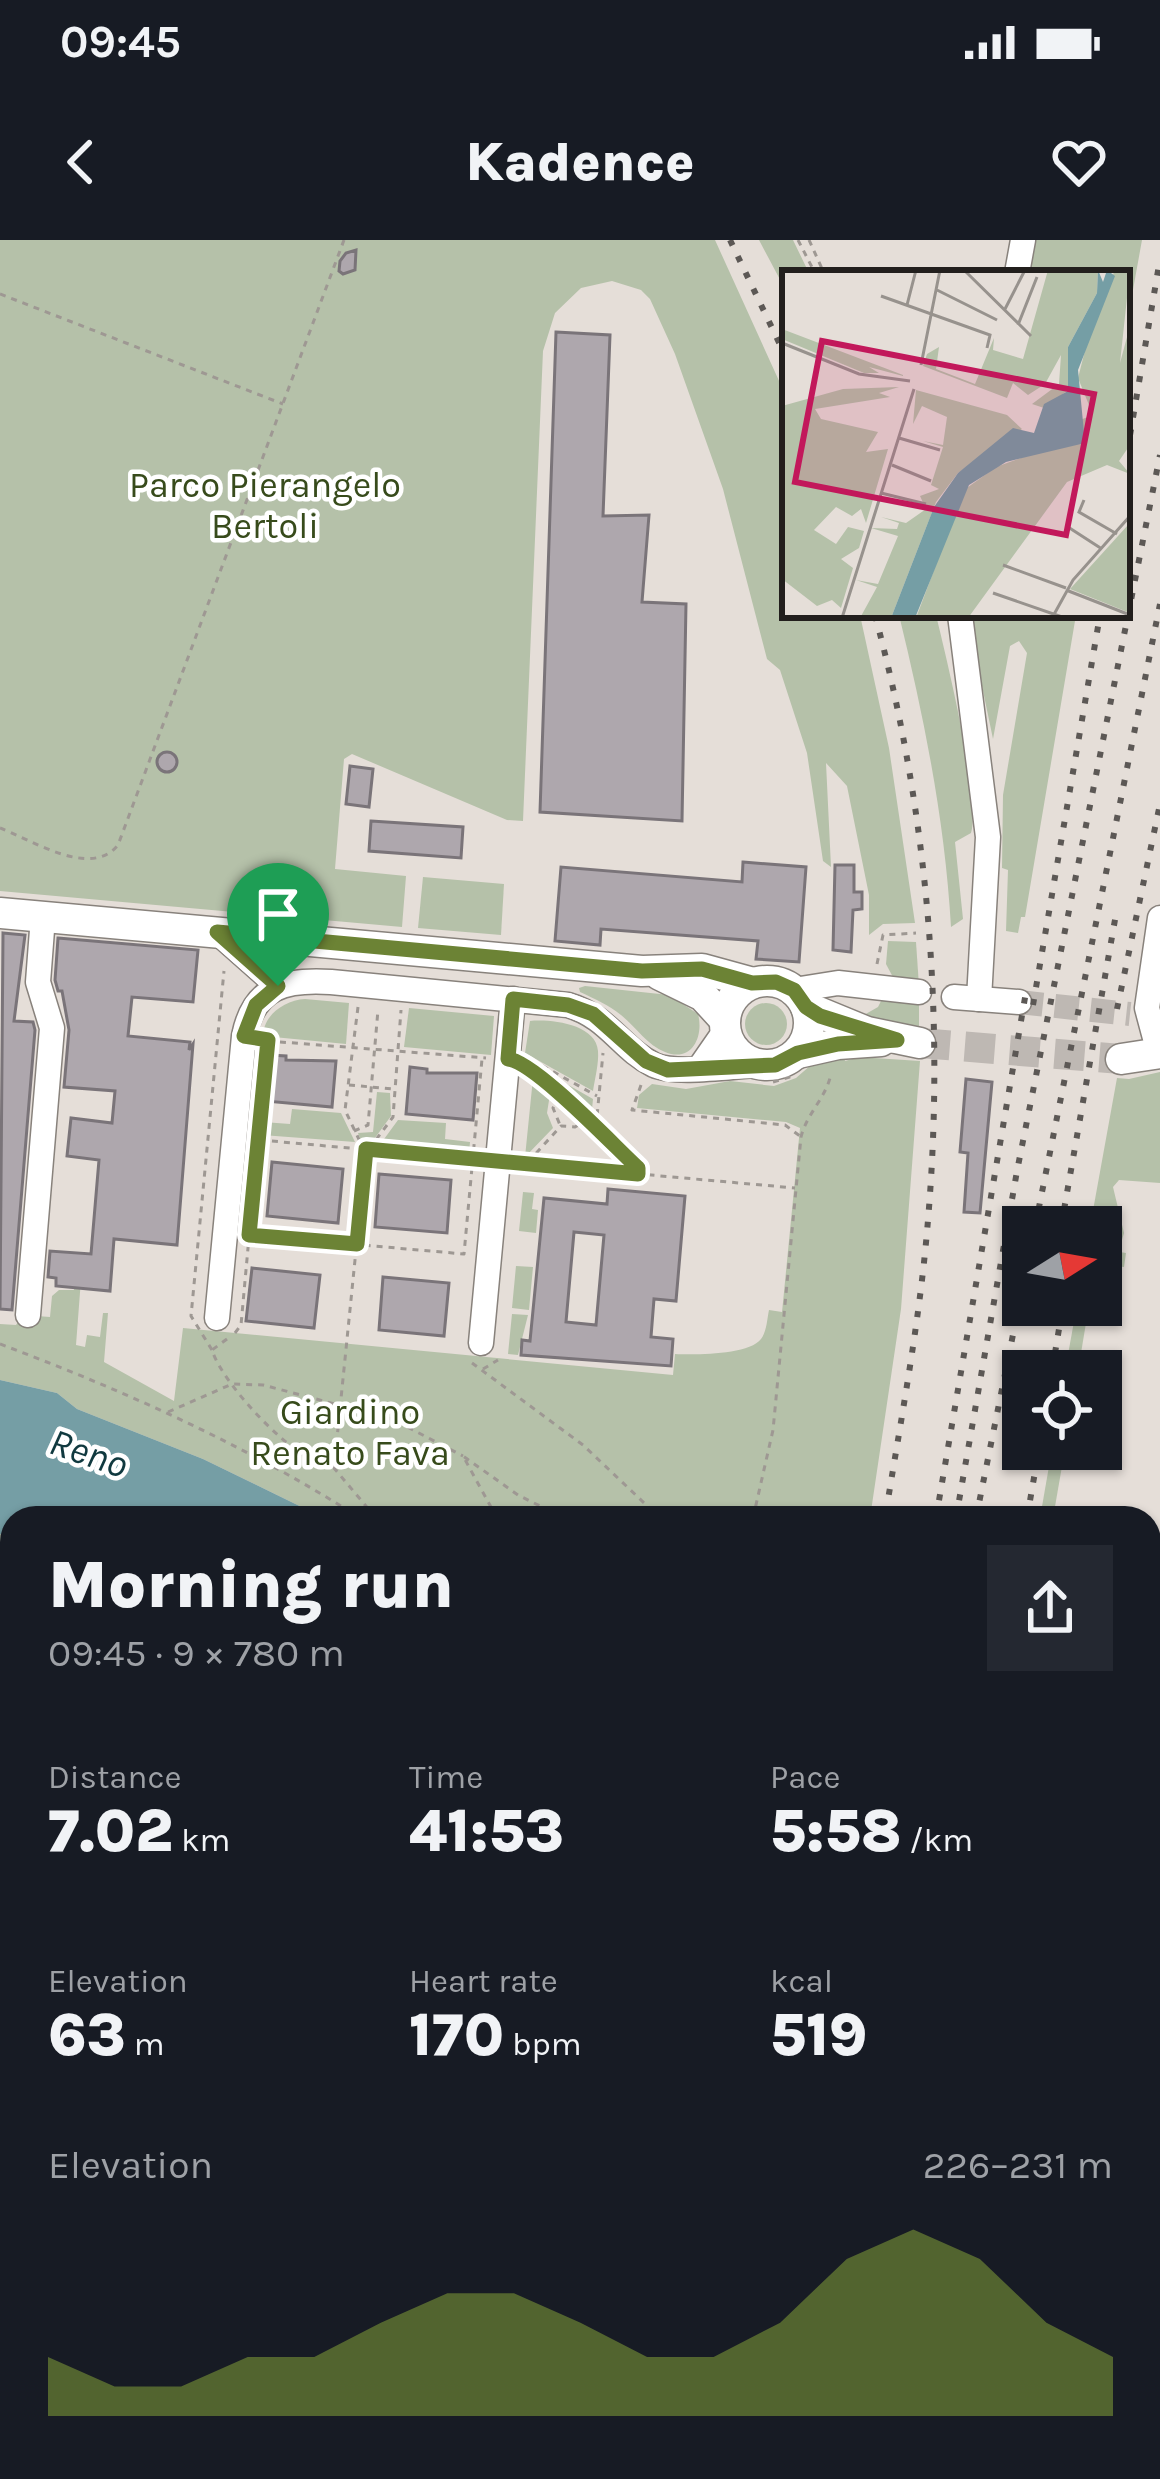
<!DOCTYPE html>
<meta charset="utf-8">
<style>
body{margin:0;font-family:Karla,sans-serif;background:#242831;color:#f1f3f6;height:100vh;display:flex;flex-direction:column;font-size:45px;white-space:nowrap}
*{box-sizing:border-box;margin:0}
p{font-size:39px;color:#9ea1a6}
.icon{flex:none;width:66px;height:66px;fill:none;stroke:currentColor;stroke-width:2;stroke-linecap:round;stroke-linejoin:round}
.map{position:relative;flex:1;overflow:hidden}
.panel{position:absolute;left:0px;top:1266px;width:1161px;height:975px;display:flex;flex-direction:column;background:#171b24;border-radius:36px 36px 0 0;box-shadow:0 3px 9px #0004}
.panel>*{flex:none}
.needle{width:78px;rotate:79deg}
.tools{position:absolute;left:1002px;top:966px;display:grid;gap:24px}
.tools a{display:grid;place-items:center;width:120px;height:120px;border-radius:0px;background:#171b24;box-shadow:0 3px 9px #0004;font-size:60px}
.pin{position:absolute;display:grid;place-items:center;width:102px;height:102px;color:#fff;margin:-123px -51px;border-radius:50% 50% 50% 0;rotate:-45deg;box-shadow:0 0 12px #0007}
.pin .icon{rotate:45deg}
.round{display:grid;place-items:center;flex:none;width:126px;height:126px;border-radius:0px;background:#242831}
.summary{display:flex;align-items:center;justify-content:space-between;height:204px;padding:0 48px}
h1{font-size:66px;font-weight:800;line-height:90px}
.metrics{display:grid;grid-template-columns:repeat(3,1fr);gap:18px;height:204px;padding:12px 48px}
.metrics div{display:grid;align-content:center}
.metrics b{font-size:60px;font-weight:800}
.metrics small{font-size:33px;font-weight:400}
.metrics p{font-size:33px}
.chart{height:336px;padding:24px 48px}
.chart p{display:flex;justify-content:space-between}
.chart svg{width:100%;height:216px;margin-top:12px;fill:#6c8335;opacity:.7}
.status{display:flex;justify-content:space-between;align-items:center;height:84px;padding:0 60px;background:#171b24;direction:ltr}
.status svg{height:33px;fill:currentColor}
header{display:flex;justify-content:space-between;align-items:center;height:156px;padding:0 48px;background:#171b24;font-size:54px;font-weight:800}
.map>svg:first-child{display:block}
.green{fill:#b5c1a9}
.water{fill:#759ea5}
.pier{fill:#e5ded8}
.building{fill:#aea7ad;stroke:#7a7479;stroke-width:3;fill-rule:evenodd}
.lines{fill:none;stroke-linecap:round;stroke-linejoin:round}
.minor-tunnel{stroke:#beb8b3;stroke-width:24;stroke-dasharray:24 12;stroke-linecap:butt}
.major-tunnel{stroke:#beb8b3;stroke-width:30;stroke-dasharray:30 15;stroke-linecap:butt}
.minor-casing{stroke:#88827c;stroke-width:27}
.major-casing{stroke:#88827c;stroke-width:33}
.path{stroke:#9e9893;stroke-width:3;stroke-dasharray:6 6;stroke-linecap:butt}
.minor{stroke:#fff;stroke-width:24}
.major{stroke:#fff;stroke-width:30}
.rail{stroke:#5c5855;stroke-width:6;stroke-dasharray:6 12;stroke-linecap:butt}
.route-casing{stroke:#fff;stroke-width:24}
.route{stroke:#6c8335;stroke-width:15}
.labels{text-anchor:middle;stroke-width:9;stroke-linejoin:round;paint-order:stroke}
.park-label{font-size:36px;fill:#374b1b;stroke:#fff}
.water-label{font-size:39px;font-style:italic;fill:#10393f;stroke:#fff}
.inset-road{fill:none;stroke:#97928d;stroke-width:3}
.view{fill:#c2185b;fill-opacity:0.15;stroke:#c2185b;stroke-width:6}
.inset-edge{fill:none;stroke:#221f1d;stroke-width:6}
</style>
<div class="status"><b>09:45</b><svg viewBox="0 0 49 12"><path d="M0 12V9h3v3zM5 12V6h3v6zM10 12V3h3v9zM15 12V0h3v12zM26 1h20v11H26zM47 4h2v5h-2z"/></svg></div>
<header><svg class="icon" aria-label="back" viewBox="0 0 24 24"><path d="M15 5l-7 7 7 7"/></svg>Kadence<svg class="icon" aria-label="heart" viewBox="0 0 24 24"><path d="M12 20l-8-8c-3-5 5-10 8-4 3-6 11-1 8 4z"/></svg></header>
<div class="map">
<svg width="1160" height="2239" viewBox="0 0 1160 2239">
<rect width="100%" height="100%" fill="#e5ded8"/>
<!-- green -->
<g class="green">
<path d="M0 0H715L785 154V375H860L889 508 915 683 883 684 869 695V655L847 546 826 523 831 627 823 621 807 513 780 430 767 419 723 249 675 114 650 59 641 50 612 41 581 48 555 73 543 111 523 581 507 580 352 514 344 519 335 629 406 636 402 687 0 651Z"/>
<path d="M759 0H793L809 33H785V49Z"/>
<path d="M1031 0H1142L1127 83V33H1025Z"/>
<path d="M899 375H936C946 416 981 559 971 593L955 602 963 679 951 687C945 581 924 477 899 375Z"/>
<path d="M972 375H1076L1025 677H1021L1018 693 1006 691 1008 630 1002 628 1003 555 1027 413 1019 401 1010 406 993 499 977 422Z"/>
<path d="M423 637 504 644 501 695 418 688Z"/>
<path d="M888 701 916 702 919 746 895 741 886 724Z"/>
<path d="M585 746 669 755 698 774C704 796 692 823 665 812 647 805 636 787 621 775 609 765 595 759 580 752L579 748Z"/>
<path d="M883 757 919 760V786L880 782 864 775 878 767Z"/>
<path d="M305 759 349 763 346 804 263 796C263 776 284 760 305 759Z"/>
<circle cx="766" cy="784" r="21"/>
<path d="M409 768 494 776 491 815 404 807Z"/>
<path d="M530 781C551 779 596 784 598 811 599 823 595 838 593 851L525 813Z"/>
<path d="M844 817 845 821 859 817 920 821 901 1069 870 1278H324L203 1219 77 1169 57 1153 0 1140V1084L16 1085 23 1075 50 1077 52 1056 59 1050H74L77 1013H83L76 1105 85 1107 87 1095 100 1097 103 1073H108L104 1122 174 1161 183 1088 673 1135 675 1114C695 1115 749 1115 761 1099 767 1091 767 1079 769 1070L782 1072 775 1144 800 888 786 882 637 868 639 855 652 844 686 849 730 841 774 846 796 838 811 825Z"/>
<path d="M535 826 593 859 591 879 581 861 569 858Z"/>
<path d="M1160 832V943L1119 940 1113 947 1124 993 1122 1000H1115L1114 1011 1126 1013 1124 1027 1101 1024V987H1090L1117 838 1129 839Z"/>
<path d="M533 838 550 854 547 873 553 888 525 917Z"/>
<path d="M377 852 390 853 391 876 372 902 361 901 358 893 373 892Z"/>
<path d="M292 869 341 873 355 902 262 895 263 882 290 884Z"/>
<path d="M398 880 446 883 445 899 470 902 469 914 379 906Z"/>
<path d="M523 952 534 953 532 969 538 970 536 993 519 991Z"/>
<path d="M516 1026 533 1027 529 1070 512 1068Z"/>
<path d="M1077 1065H1089L1078 1131H1065Z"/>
<path d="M512 1074 528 1075 518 1115 508 1114Z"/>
<path d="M1052 1209H1065L1053 1278H1040Z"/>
<path d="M0 1294 12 1298V1969L0 1962Z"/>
<path d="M1149 1304 1160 1306V1541L1149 1540Z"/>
<path d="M1149 1545 1160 1550V1829L1149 1819Z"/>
<path d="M1149 1924 1160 1931V2030L1149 2028Z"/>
<path d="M1160 2113V2239H1001L1021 2229H1149V2151L1156 2139Z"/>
<path d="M482 2229H964L969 2239H492Z"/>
</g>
<!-- water -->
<g class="water">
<path d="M0 1140 57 1153 77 1169 203 1219 324 1278H12V1298L0 1294Z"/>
<path d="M1149 2028 1160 2030V2113L1149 2117Z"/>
<path d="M748 2229H936C898 2239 799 2239 754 2239Z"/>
</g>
<!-- pier -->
<path class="pier" d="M762 2229H821L816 2239H764Z"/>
<!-- building -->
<g class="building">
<path d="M356 10 355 30 343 34 339 31 340 21 346 13Z"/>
<path d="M556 92 610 95 603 276 649 275 642 362 686 364 682 581 540 572Z"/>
<circle cx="167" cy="522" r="10"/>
<path d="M350 526 373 529 369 567 346 564Z"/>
<path d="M371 581 463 587 461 618 369 611Z"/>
<path d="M743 622 806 627 799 722 756 719 758 701 601 689 600 705 555 701 561 627 742 642Z"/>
<path d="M835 625H854V652H862V669L853 670 851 712 833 710Z"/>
<path d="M3 693 25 695 14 781 33 782 35 790 12 1070 0 1069Z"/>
<path d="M58 698 198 710 193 762 132 757 128 796 190 802 189 810 193 804 177 1005 114 999 110 1051 56 1046V1038L48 1037 50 1011 91 1014 99 920 67 916 71 878 112 883 115 851 64 847 69 790 62 751H58L55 740Z"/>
<path d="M269 815 286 816V820L336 821 332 867 265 861Z"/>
<path d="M410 827 427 829V833H477L473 880 406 874Z"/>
<path d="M966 839 992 842 980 973 964 972 968 913 960 912Z"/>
<path d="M272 922 343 929 338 983 267 976Z"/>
<path d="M379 934 451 940 447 993 375 987Z"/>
<path d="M608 949 685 956 676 1061 654 1059 651 1097 673 1099 671 1126 521 1115 522 1100 530 1101 544 958 607 964ZM574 992 604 995 596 1085 566 1082Z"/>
<path d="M252 1028 320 1035 314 1088 246 1081Z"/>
<path d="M383 1037 449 1043 444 1096 379 1090Z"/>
</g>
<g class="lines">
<!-- minor-tunnel -->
<path class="minor-tunnel" d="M1019 762 1130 774"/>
<!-- major-tunnel -->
<path class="major-tunnel" d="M920 803 1121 819"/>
<!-- minor casing -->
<g class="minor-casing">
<g id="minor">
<path d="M1017 33 1023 0"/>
<path d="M960 375 988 597 979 759"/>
<path d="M217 692 278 746"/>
<path d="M794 750 838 743 919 752"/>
<path d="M954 757 1019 762"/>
<path d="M1159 813 1147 768 1160 678"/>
<path d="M700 827 725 791"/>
<path d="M28 1075 52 788 38 742 43 677"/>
<path d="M217 1078 244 796C254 746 286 739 331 742L568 765C609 777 621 809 654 825 676 835 733 826 759 825"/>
<path d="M481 1103 513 759"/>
</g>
</g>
<!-- major casing -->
<g class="major-casing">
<g id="major">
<path d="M0 673 642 731 702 729 753 743"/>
<path d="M660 735 703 756 725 780"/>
<circle cx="767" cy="783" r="42"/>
<path d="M806 767 867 792 920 803"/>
<path d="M798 813 838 804 881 801"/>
<path d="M1121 819 1160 813"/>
</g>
</g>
<!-- path -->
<g class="path">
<path d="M798 0 815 33"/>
<path d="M809 0 824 33"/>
<path d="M0 54 283 164"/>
<path d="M0 588C32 600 91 639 118 605L344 0"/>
<path d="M877 724 883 695 916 693"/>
<path d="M358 767 345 870 363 908"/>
<path d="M268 800 249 995 464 1014 482 819"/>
<path d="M268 801 486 818"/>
<path d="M532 820 597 856"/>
<path d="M529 829 638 929 637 935"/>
<path d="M773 842 793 836"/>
<path d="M349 845 393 849"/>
<path d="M641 845 632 870 785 885 800 896"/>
<path d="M559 856 553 868 560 885"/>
<path d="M596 887 603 813"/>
<path d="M354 891 368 885 378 770"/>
<path d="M260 900 472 919"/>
<path d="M369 909 393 877 401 770"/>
<path d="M528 922 561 886 575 887 585 881"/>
<path d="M517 923 795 948"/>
<path d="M235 1093 241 1085 249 997"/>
<path d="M227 1099 212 1110C222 1144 299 1227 334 1228L376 1278"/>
<path d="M0 1104C125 1151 248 1206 360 1278"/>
<path d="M212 1110 191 1076 224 731"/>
<path d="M472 1123 583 1205 660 1278"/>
<path d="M483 1129 498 1120"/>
<path d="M168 1172 232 1144 263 1145 392 1179 463 1216"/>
<path d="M334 1228 366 911"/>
<path d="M497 1278 463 1216 518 1255 564 1278"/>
<path d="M753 1278 773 1190 801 897C807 873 826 858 831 834"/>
<path d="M0 1533 12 1537"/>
<path d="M1149 1618 1160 1619"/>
<path d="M0 1924 12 1928"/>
<path d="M497 2229 506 2239"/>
<path d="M576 2229 581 2239"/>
<path d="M988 2239 989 2229"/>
</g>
<!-- minor -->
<use href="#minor" class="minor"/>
<!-- major -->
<use href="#major" class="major"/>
<!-- rail -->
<g class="rail">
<path d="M730 0 785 115"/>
<path d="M1127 213 1160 19"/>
<path d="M875 375C928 571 945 779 928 980 920 1080 901 1179 885 1278"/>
<path d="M1033 765 1100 375"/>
<path d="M1117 769 1160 564"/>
<path d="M1035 987 1160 364"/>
<path d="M1061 987 1116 674"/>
<path d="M1052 1131 1063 1065"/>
<path d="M936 1278 1027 746"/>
<path d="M956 1278 1017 931 1160 215"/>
<path d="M976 1278 1023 1045"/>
<path d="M1027 1278 1039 1209"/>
<path d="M722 2239 724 2229"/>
<path d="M774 2239 776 2229"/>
<path d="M795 2239 796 2229"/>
<path d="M850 2239 852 2229"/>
</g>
</g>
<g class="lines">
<!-- route casing -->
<g class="route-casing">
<path id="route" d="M217 692 642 731 702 729 752 743 776 742 794 750 806 767 820 776 897 800 838 804 798 813 775 825 668 830 646 821 593 774 568 765 513 759 508 819C535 822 614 906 638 928V934L366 909 357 1004 249 995 268 800 244 796 256 765 278 746Z"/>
</g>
<!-- route -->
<use href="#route" class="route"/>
</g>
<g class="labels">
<!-- park labels -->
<g class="park-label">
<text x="265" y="257">Parco Pierangelo<tspan x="265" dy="41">Bertoli</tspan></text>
<text x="350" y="1184">Giardino<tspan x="350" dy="41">Renato Fava</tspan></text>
</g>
<!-- water labels -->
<g class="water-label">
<text transform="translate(89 1212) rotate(19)" y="14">Reno</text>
</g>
</g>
<!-- overview -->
<g transform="translate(782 30)">
<rect width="348" height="348" fill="#e5ded8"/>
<path d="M266 0H316L315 23 286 77V120L268 134 298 150 311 145 296 108 310 53 333 0H348L338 93 348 56V175L337 191 348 204 325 195 285 212 186 348H134L182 220 214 197 278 174 262 138 250 134 277 114 279 85 263 114 246 125 231 113 225 128 141 96 145 84 157 77 154 99 193 114 212 68 211 80 241 89ZM0 59 121 105V106L87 97 97 103H82L0 69ZM117 117 97 123 108 127 33 139 39 149 96 162 84 182 106 179 84 253 79 239 70 246 54 237 32 260 54 274 66 257 82 261 77 278 59 289 71 298 59 338 50 330 35 336 0 309V136L61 119ZM134 120 225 145 240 159 176 203 154 232 109 348H78L95 317 74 310 96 314 116 266 89 258 115 259 117 253 99 247 124 253 144 239 138 226 157 219 149 215 161 177 141 171 161 175 165 147 140 136 131 154ZM346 255 348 256V343L288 319Z" fill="#b5c1a9"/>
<path d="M316 0 321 12 325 0 333 6 296 100 303 173 224 192 187 215 133 348H109L152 237 176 203 231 158 252 163 262 134 286 121V77L315 23Z" fill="#759ea5"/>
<path class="inset-road" d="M182 0 249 66M153 19 215 50M99 26 208 65 205 78M125 35 134 0M222 41 243 0M236 55 255 7M0 73 77 104 128 111M139 95 158 0M117 168 158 180M110 195 149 211M99 223 144 234M302 230 297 242 335 264M286 257 320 279M221 295 284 318M284 320 348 345M211 323 283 348M60 348 132 119M270 348 291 310 348 246"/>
<path class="view" d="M40 71 312 124 284 265 13 212Z"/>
<rect width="348" height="348" class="inset-edge"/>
</g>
</svg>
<div class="tools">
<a><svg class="needle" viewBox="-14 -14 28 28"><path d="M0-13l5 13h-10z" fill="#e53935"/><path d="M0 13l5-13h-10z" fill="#9ea1a6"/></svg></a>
<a><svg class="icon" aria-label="locate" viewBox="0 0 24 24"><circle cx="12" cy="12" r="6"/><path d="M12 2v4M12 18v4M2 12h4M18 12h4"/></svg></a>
</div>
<div class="pin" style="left:278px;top:746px;background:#1e9e55"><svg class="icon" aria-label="arrive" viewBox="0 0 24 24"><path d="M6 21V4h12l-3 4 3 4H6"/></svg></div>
<section class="panel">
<div class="summary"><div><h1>Morning run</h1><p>09:45 · 9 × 780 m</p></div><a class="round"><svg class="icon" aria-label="share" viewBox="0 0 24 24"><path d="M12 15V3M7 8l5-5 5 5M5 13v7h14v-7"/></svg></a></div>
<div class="metrics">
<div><p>Distance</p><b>7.02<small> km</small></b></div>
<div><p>Time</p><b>41:53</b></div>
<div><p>Pace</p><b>5:58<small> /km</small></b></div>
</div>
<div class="metrics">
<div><p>Elevation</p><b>63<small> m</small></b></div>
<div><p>Heart rate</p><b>170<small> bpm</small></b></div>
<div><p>kcal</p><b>519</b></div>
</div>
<div class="chart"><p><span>Elevation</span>226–231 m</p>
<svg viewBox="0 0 160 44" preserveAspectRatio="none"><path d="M0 44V32L10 38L20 38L30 32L40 32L50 25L60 19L70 19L80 25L90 32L100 32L110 25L120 12L130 6L140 12L150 25L160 32V44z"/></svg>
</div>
</section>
</div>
